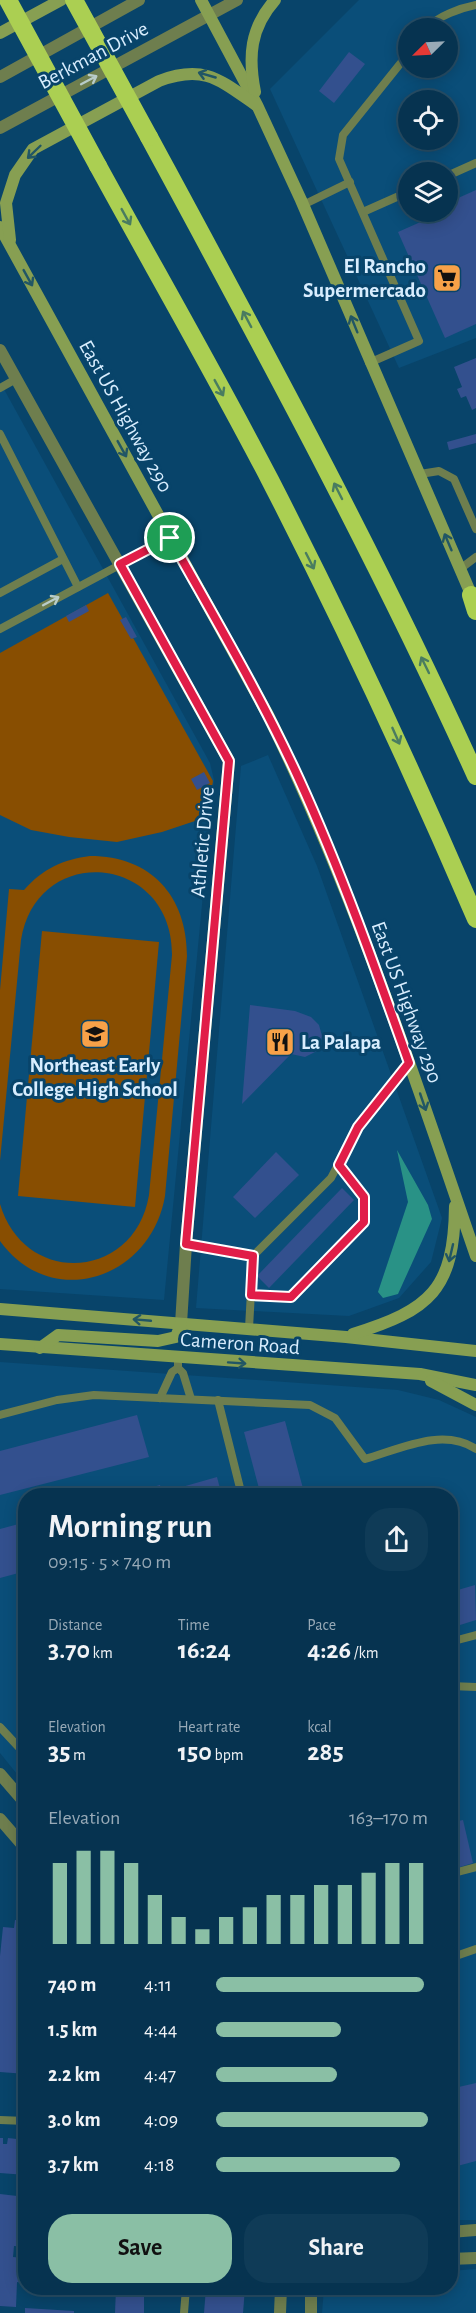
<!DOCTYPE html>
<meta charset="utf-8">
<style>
body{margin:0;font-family:"Alegreya Sans",sans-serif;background:#0f3b57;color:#f1f3f6;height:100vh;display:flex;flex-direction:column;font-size:22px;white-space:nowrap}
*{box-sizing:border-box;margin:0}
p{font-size:20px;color:#98aab7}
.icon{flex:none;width:33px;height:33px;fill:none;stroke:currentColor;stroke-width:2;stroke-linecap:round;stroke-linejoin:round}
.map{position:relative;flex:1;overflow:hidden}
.drawer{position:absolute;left:18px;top:1488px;width:440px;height:807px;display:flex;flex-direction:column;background:#063350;border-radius:24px;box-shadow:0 3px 15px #0003,0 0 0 2px #274e67}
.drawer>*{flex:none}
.needle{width:39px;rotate:246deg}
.fabs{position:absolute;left:398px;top:18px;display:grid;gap:12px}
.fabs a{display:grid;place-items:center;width:60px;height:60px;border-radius:50%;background:#063350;box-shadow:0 3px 15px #0003,0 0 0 2px #274e67;font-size:30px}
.pin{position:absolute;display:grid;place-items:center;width:51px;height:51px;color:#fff;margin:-26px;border:3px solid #fff;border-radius:50%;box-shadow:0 2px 6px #0007}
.round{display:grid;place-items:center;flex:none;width:63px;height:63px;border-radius:24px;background:#0f3b57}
.headline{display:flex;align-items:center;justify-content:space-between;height:102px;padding:0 30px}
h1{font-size:33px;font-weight:700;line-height:45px}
.stats{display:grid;grid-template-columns:repeat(3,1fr);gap:9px;height:102px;padding:6px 30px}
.stats div{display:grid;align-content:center}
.stats b{font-size:26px;font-weight:700}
.stats small{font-size:16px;font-weight:400}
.stats p{font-size:16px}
.chart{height:168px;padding:12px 30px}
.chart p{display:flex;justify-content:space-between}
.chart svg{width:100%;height:108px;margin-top:6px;stroke:#8abfa5;stroke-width:6}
.cta{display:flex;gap:12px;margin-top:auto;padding:12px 30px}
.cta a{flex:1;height:69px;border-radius:24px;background:#8abfa5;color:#111;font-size:24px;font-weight:700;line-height:69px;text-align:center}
.cta a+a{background:#0f3b57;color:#f1f3f6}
ul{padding:0 30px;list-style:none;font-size:20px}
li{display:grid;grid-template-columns:96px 72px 1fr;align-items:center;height:45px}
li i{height:15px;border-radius:8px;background:#8abfa5}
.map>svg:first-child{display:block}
.built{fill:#0a4e79;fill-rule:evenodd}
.green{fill:#884e01}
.water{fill:#299286}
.building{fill:#33508e}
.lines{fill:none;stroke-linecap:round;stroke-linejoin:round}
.service{stroke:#6e7e4e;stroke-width:8}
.minor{stroke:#6e7e4e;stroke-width:12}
.tertiary{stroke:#6e7e4e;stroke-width:12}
.secondary{stroke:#879f52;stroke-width:12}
.motorway{stroke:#abcf52;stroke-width:18}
.motorway-bridge{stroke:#abcf52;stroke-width:18}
.oneway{stroke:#215665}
.oneway2{stroke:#b8ccc9}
.oneway3{stroke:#497c60}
.route-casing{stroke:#fff;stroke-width:12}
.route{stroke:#e11d48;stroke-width:8}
.labels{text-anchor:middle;stroke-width:6;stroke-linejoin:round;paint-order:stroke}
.street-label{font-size:21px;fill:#d8edfe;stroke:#08446a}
.poi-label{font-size:21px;font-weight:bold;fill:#d8edfe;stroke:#08446a;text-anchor:end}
</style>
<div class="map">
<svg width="476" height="2313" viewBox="0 0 476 2313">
<rect width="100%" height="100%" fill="#08446a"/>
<!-- built -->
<g class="built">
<path d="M359 0H476V338L399 368 270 89ZM408 28H447V68H408ZM408 100H447V140H408ZM408 172H447V212H408Z"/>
<path d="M0 382 210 763 214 780 164 1300 0 1289Z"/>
<path d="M268 755 317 866 442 1218 431 1262 399 1298 349 1316 196 1308 241 766Z"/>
<path d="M0 1362 398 1390 439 1400 476 1417V2220H450V1496H26L25 1784 0 1753Z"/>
<path d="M476 2269V2313H322L324 2288H450V2271Z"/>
</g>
<!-- green -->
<g class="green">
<path d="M108 593 213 781 207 817 162 832 117 842 69 837 31 830 0 815V653Z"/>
<path d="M90 856C151 856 187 896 187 956L165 1196C151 1279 51 1312 0 1241V1204C25 1288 135 1280 149 1195L172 955C173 854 37 841 21 940L0 1161V990L9 889 24 890C42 869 64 859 90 856Z"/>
<path d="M42 931 159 942 135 1207 18 1196Z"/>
</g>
<!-- water -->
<path class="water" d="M397 1150 428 1205 432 1219 398 1294 383 1298 378 1292 408 1202Z"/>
<!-- building -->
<g class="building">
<path d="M349 52 365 64 334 103 319 91Z"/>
<path d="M476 190V324L445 338 398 232 425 220 422 214 427 212H447V203Z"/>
<path d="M476 358V408L472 410 466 396 461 398 457 389 462 387 454 367Z"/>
<path d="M476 434V443L449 450 447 442Z"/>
<path d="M86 605 89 611 69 622 66 616Z"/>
<path d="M126 617 137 637 131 639 120 620Z"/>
<path d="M204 772 210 783 197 790 191 779Z"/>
<path d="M250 1005 295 1011 311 1017 319 1025 322 1036 319 1050 305 1057 291 1054 242 1104Z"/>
<path d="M276 1152 299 1175 255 1218 233 1197Z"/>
<path d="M342 1188 354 1200 269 1288 257 1276Z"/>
<path d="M137 1415 149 1457 0 1495V1451Z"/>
<path d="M285 1421 305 1496H261L244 1432Z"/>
<path d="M217 1477 222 1496H176L175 1489Z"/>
<path d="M160 1485 163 1496H124V1495Z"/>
<path d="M26 1522V1571L0 1578V1529Z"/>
<path d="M475 1585 476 1620 460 1625 451 1592Z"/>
<path d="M463 1820 473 1863 450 1870V1823Z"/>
<path d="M15 1920 26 1921V2074L0 2072V1956L3 1927 14 1928Z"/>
<path d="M476 2083V2161L450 2168V2089Z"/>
<path d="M0 2138H3V2144H7L8 2138 26 2140V2175L0 2173Z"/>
<path d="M0 2194 26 2197V2247L14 2246 13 2257 24 2258 23 2283 17 2282 16 2307 0 2306Z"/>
<path d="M116 2288H144V2313H115Z"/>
<path d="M206 2288H245L243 2313H204Z"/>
<path d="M25 2308 74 2311V2313H25Z"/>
</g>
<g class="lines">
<!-- service -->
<g class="service">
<path d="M428 28C437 16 461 8 476 5"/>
<path d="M447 176 476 163"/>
<path d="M303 205 350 182"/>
<path d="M363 212 408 192"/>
<path d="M369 363 419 341 339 159 343 135 408 54"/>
<path d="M0 388 16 379"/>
<path d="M0 434 78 587"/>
<path d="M420 474 439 471 454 479 476 529"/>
<path d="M460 569 476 557"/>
<path d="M0 593 63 559"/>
<path d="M0 629 170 538"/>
<path d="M186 1244 253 1256 331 1178 358 1127 409 1063"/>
<path d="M251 1295 291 1297 364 1222V1197L339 1165"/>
<path d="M249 1328 253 1256"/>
<path d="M178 1368 183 1373 191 1399"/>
<path d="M160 1398 172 1372 178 1368V1359"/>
<path d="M218 1400 242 1496"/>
<path d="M0 1415 57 1400 94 1395 310 1405 335 1418 365 1459C400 1449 443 1427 476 1449"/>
<path d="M450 1642 476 1635"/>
<path d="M450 1686 476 1687"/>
<path d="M0 1727 26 1755"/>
<path d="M450 1874 476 1867"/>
<path d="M450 1958 476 1949"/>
<path d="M0 2120 26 2121"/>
<path d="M184 2313 186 2288"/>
</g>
<!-- minor -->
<g class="minor">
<path d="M0 350 229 761 186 1244 181 1324"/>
<path d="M450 2232 476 2230"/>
<path d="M450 2259 476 2258"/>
</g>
<!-- tertiary -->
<g class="tertiary">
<path d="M0 77 139 0"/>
<path d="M0 128 237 0"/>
<path d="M0 1774 26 1804"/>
<path d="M0 1819 26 1849"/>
<path d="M280 2313 281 2288"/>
<path d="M311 2313V2288"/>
</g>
<!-- secondary -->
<g class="secondary">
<path d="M201 0 257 105 301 200 474 601"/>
<path d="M0 33 61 0"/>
<path d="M255 92C248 57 250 28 275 0"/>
<path d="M0 227 268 715C353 889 413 1073 476 1256"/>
<path d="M10 240 6 203 15 175 33 149 159 81C204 64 220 80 256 105"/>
<path d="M0 1309 346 1337 476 1351"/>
<path d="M353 1334C430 1310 454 1290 455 1206"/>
<path d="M0 1344 420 1374 476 1385"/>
<path d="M40 1348 58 1335 158 1341 176 1337 181 1324"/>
<path d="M431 1381 476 1405"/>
</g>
<!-- motorway -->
<g class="motorway">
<path d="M149 137C263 348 377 557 476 776"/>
<path d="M98 166C155 270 215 374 270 480 344 624 412 770 476 919"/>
<path d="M471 595 476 611"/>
</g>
<!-- motorway-bridge -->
<g class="motorway-bridge">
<path d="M8 0 98 166"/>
<path d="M74 0 149 137"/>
</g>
</g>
<!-- one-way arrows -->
<defs><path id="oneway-shaft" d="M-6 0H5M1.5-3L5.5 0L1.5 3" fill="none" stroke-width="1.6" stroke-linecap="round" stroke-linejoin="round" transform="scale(1.5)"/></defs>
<g class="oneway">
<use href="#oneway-shaft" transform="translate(207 75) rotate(-164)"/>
<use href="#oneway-shaft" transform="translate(34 152) rotate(136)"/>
<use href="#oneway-shaft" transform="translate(28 278) rotate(61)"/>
<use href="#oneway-shaft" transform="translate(354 324) rotate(-112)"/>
<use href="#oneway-shaft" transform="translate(122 449) rotate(61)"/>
<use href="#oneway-shaft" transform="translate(448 542) rotate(-113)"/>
<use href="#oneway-shaft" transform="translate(423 1102) rotate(71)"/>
<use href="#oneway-shaft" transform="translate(451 1253) rotate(103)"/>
<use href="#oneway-shaft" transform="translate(142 1320) rotate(-175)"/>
<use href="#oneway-shaft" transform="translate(237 1363) rotate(4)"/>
</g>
<g class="oneway2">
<use href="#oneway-shaft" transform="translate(89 80) rotate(-28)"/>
<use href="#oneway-shaft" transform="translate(51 601) rotate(-28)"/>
</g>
<g class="oneway3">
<use href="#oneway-shaft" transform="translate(126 217) rotate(61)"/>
<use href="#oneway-shaft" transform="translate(247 319) rotate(-118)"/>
<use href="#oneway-shaft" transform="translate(219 388) rotate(61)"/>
<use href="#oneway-shaft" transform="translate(338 491) rotate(-117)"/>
<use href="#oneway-shaft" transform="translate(310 561) rotate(63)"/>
<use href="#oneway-shaft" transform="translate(425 665) rotate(-116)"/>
<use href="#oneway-shaft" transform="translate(396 736) rotate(66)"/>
</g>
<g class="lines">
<!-- route casing -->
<g class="route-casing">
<path id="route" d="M170 538C214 617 261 696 299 779 341 871 375 967 409 1063L358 1127 339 1165 364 1197V1222L291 1297 251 1295 253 1256 186 1244 229 761 120 564Z"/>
</g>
<!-- route -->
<use href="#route" class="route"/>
</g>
<!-- icons -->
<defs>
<g id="supermarket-square" transform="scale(1.5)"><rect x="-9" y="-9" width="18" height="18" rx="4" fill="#f7a148" stroke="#08446a"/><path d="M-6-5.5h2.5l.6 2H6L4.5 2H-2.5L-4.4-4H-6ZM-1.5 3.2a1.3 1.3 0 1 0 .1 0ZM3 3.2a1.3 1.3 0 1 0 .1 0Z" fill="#111"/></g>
<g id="school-square" transform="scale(1.5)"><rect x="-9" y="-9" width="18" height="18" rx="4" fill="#f7a148" stroke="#08446a"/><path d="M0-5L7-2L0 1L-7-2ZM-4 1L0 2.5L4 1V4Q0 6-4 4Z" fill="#111"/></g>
<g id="restaurant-square" transform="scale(1.5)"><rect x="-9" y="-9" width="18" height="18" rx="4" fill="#f7a148" stroke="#08446a"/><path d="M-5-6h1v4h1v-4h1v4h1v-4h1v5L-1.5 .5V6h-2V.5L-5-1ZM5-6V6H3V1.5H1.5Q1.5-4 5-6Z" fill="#111"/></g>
</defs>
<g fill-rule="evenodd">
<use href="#supermarket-square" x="447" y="278"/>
<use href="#school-square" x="95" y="1034"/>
<use href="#restaurant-square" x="280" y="1042"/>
</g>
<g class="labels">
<!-- street labels -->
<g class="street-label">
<text transform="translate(93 55) rotate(-28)" y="7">Berkman Drive</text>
<text transform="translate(126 416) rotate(61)" y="7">East US Highway 290</text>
<text transform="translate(202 842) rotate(-85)" y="7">Athletic Drive</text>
<text transform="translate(407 1002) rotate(70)" y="7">East US Highway 290</text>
<text transform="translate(240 1343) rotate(4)" y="7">Cameron Road</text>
</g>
<!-- poi labels -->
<g class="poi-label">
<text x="426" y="273">El Rancho<tspan x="426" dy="24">Supermercado</tspan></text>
<text x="301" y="1049" text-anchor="start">La Palapa</text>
<text x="95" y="1072" text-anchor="middle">Northeast Early<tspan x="95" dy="24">College High School</tspan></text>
</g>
</g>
</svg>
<div class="fabs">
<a><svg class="needle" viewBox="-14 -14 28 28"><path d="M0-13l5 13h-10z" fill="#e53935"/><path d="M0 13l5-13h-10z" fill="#98aab7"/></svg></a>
<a><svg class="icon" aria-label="locate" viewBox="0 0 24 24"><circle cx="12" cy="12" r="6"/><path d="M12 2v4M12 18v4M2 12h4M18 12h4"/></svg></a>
<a><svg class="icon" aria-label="layers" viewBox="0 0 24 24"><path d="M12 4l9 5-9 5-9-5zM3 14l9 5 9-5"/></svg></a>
</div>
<div class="pin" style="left:170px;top:538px;background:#1e9e55"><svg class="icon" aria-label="arrive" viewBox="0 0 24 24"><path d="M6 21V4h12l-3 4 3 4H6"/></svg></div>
<section class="drawer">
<div class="headline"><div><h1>Morning run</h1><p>09:15 · 5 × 740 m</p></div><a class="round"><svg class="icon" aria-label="share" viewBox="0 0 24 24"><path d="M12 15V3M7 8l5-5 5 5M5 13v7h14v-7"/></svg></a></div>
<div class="stats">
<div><p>Distance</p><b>3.70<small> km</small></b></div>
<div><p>Time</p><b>16:24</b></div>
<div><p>Pace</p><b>4:26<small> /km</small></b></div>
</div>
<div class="stats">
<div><p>Elevation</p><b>35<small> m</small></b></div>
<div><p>Heart rate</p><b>150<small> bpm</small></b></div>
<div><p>kcal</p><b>285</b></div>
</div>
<div class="chart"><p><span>Elevation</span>163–170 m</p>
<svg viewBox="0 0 160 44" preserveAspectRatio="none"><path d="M5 44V11M15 44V6M25 44V6M35 44V11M45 44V24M55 44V33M65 44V38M75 44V33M85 44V29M95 44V24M105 44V24M115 44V20M125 44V20M135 44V15M145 44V11M155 44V11"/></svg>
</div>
<ul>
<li><b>740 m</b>4:11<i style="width:98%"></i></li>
<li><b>1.5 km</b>4:44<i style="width:59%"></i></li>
<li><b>2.2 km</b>4:47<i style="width:57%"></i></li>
<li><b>3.0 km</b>4:09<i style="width:100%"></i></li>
<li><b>3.7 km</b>4:18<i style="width:87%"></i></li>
</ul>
<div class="cta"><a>Save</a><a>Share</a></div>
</section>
</div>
